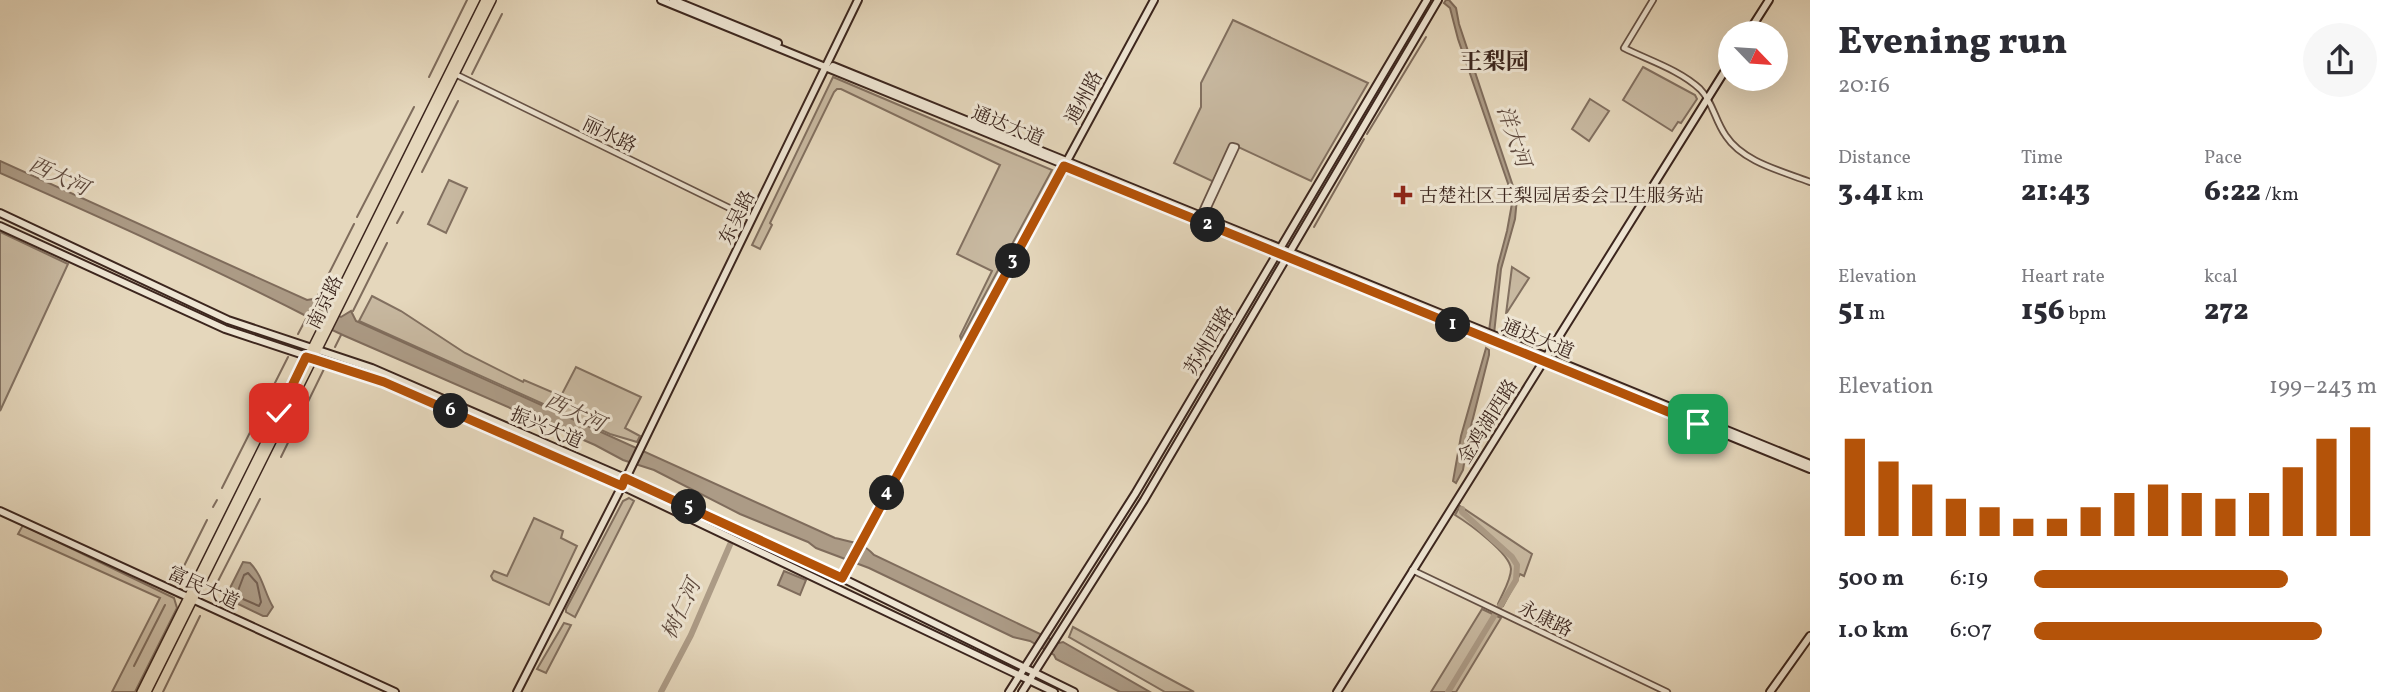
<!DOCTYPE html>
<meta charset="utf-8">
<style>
body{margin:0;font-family:Vollkorn,"Noto Serif SC",serif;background:#f7f7f7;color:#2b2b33;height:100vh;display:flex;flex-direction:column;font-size:26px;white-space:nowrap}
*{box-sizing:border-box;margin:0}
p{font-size:23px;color:#7c7c81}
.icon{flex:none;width:38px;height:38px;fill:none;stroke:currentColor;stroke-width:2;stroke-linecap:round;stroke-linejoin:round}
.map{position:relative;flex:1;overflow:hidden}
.drawer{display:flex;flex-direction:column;background:#fff;width:595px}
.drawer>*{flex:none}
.needle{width:46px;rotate:115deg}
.buttons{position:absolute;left:1718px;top:21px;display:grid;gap:14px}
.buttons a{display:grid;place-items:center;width:70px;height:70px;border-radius:50%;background:#fff;box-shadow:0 7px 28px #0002;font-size:35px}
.pin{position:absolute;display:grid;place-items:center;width:60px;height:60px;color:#fff;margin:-30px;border-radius:14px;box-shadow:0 4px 10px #0006}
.km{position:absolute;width:35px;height:35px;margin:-18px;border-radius:50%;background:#222;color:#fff;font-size:19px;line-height:35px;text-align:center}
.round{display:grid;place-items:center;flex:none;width:74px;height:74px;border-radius:37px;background:#f7f7f7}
.head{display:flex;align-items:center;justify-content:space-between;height:119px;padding:0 28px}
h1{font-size:38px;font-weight:800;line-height:52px}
.stats{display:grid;grid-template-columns:repeat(3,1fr);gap:10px;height:119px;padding:7px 28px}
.stats div{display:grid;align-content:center}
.stats b{font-size:30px;font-weight:800}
.stats small{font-size:19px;font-weight:400}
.stats p{font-size:19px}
.chart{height:196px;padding:14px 28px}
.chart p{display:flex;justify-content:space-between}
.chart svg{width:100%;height:126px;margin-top:7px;stroke:#b45309;stroke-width:6}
ul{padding:0 28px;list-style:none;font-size:23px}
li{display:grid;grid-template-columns:112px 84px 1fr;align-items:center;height:52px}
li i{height:18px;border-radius:9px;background:#b45309}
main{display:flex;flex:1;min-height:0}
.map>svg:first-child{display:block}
.green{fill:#c8b9a1;stroke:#827060;stroke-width:2}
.water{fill:#ac9b86;stroke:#7f6c5c;stroke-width:2}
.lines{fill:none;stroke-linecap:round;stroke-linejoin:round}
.shore{stroke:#746052;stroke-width:2}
.stream{stroke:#7f6c5c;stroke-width:2}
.river{stroke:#ac9b86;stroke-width:6}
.street-casing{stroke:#665246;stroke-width:8}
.secondary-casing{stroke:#3c261e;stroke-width:10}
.primary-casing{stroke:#3c261e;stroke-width:10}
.street{stroke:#eee5d3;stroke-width:4.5}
.secondary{stroke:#eee5d3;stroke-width:6}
.primary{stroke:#e5d7bc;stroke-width:7}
.route-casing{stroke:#fff;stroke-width:14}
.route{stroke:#b45309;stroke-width:9}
.poi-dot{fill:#8f2418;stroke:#eee5d3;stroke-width:2.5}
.labels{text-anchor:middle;stroke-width:6;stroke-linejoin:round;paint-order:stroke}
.street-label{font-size:19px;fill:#3c261e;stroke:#eee5d3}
.poi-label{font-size:19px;fill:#3c261e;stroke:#eee5d3;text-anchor:start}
.water-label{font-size:21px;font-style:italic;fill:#5e493d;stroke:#eee5d3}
.quarter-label{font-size:23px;font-weight:bold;fill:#3c261e;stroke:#eee5d3}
</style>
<main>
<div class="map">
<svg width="1810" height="692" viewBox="0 0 1810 692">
<rect width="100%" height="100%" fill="#e5d7bc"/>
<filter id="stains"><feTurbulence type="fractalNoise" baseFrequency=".00286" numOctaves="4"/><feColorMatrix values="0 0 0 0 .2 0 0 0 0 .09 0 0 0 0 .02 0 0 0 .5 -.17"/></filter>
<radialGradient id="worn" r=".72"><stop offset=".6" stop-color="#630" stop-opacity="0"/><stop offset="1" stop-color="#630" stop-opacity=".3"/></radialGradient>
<!-- green -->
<g class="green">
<path d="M1233 20 1368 83 1311 181 1232 144 1214 182 1174 163 1201 107V83Z"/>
<path d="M1643 67 1695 95 1697 99 1681 123 1678 122 1672 131 1623 100Z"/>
<path d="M833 77 1052 170 961 339 960 336 992 271 957 254 1000 165 841 89H837L834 92 770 223 772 225 760 249 752 245Z"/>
<path d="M1590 99 1609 111 1589 141 1572 129Z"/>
<path d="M449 180 467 188 446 233 428 224Z"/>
<path d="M0 232 68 264 0 411Z"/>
<path d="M1512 267 1529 278 1506 314Z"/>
<path d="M372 296 401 311 465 353 523 382 524 380 561 396 576 367 641 397 625 428 640 436 637 442 610 434 359 321Z"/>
<path d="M629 498 634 501 575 617 566 612V609L623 501Z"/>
<path d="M1460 506 1532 554 1524 576 1520 574 1503 606 1498 604C1503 592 1511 580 1511 569 1510 553 1468 523 1455 515Z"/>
<path d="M534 518 563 531 561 538 577 546 549 605 493 580 491 576 494 571 507 576Z"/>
<path d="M23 525 174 598 177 608 135 692H112L160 598 18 534Z"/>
<path d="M1482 609 1501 618 1456 692H1431Z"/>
<path d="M564 623 571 625 546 673 537 669Z"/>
<path d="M1073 627 1194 692H1165L1069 637Z"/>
</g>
<!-- water -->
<g class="water">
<path d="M1446 0H1449L1456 8 1459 24 1517 198 1515 219 1501 269 1494 334 1489 331 1498 265 1507 231 1513 198 1458 39 1450 8 1444 3Z"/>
<path d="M0 161 307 300 313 299 317 296 316 304 320 308 319 317 323 309 341 317 351 311 356 321 835 538C851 542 862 542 874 555L1059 643 1063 642 1150 692H1120L1056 659 1054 655 1030 641 1013 637 869 568 816 548 808 542 740 514 654 470 623 460 595 445 345 336 332 330 333 326 321 321H316C213 268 106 220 0 173Z"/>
<path d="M1486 348 1489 350V355L1469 434 1463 470 1456 483 1453 481 1461 436Z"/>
<path d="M243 562 250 563C263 576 264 592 273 607L267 616H263L230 600 229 590Z"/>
<path d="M784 571 806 580 800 595 778 585Z"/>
</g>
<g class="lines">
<!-- shore -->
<path class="shore" d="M248 573 257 583 261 602 259 606 236 596 244 575Z"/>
<!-- stream -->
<g class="stream">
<path d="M472 74 502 14"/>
<path d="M429 77 467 0"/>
<path d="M1367 134 1426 37"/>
<path d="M422 172 458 101"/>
<path d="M357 217 414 107"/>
<path d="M397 223 403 212"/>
<path d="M1314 227 1364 139"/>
<path d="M316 299 354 224"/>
<path d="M353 311 387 243"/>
<path d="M298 334 307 317"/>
<path d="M335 347 341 335"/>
<path d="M281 457 324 369"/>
<path d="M222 488 288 357"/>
<path d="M213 507 217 500"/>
<path d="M181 572 207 520"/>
<path d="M215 587 260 499"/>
<path d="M134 666 165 605"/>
<path d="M163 692 200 616"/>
</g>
<!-- river -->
<g class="river">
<path d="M661 692 691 635 732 540"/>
<path d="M1448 692 1516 580 1517 565 1512 557 1462 512V509"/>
</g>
<!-- street casing -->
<g class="street-casing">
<g id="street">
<path d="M1653 0 1624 48C1648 60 1680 70 1700 89 1713 102 1715 121 1726 136 1743 162 1782 171 1810 182"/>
<path d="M455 74 752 219"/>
<path d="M1200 216 1232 146 1236 147 1203 218"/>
<path d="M1412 570 1667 692"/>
</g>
</g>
<!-- secondary casing -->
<g class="secondary-casing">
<g id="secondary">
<path d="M661 0 1810 469"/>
<path d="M673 0 778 43"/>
<path d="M1748 33 1769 0"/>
<path d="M833 66 1810 464"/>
<path d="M0 213 228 320 372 368 625 478 842 578 1074 692"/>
<path d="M0 226 225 329 385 382 622 486 1054 692"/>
<path d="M0 511 395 692"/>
<path d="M841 579 1154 0"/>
<path d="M517 692 629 472 858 0"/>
<path d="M1009 692 1135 494 1427 0"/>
<path d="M1022 692 1144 500 1438 0"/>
<path d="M1337 692 1731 61"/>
<path d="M1770 692 1810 636"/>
</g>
</g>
<!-- primary casing -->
<g class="primary-casing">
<g id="primary">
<path d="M141 692 485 0"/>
<path d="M147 692 492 0"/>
</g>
</g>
<!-- street -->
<use href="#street" class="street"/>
<!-- secondary -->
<use href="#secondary" class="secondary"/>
<!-- primary -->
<use href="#primary" class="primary"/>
</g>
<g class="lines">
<!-- route casing -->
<g class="route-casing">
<path id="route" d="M279 413 306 357 313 359 384 382 622 486 625 478 842 578 1064 166 1698 424"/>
</g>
<!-- route -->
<use href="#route" class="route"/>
</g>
<!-- markers -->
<path class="poi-dot" d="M1399.5 184.5h7v7h7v7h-7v7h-7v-7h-7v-7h7z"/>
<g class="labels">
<!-- street labels -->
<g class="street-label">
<text transform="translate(1083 97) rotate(-62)" y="7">通州路</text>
<text transform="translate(1008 125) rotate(22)" y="7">通达大道</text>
<text transform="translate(610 134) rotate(26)" y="7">丽水路</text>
<text transform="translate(736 217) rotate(-64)" y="7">东吴路</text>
<text transform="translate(324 302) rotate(-64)" y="7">南京路</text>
<text transform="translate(1538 338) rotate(22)" y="7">通达大道</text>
<text transform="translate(1208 340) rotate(-59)" y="7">苏州西路</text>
<text transform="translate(1487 421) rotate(-58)" y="7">金鸡湖西路</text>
<text transform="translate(547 427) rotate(23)" y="7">振兴大道</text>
<text transform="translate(204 587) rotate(25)" y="7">富民大道</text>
<text transform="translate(1546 618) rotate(26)" y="7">永康路</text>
</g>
<!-- poi labels -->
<g class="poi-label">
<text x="1419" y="202">古楚社区王梨园居委会卫生服务站</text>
</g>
<!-- water labels -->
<g class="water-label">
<text transform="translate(1514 136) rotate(71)" y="7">洋大河</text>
<text transform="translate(59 176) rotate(25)" y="7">西大河</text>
<text transform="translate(575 412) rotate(25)" y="7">西大河</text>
<text transform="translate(681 609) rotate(-65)" y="7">树仁河</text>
</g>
<!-- quarter labels -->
<g class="quarter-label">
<text x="1494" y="69">王梨园</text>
</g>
</g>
<rect width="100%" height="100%" filter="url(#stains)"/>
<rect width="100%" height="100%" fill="url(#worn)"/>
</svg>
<div class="buttons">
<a><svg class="needle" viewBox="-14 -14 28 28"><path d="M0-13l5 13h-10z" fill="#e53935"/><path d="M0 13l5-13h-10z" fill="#7c7c81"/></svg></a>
</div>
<div class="pin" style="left:1698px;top:424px;background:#1e9e55"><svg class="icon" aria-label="arrive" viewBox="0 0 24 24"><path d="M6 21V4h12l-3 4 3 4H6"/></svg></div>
<div class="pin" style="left:279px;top:413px;background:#d93025"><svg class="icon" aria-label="check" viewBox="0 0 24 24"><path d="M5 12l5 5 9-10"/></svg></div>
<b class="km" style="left:1453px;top:325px">1</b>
<b class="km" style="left:1208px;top:225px">2</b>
<b class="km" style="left:1013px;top:261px">3</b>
<b class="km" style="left:887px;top:493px">4</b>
<b class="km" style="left:689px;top:507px">5</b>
<b class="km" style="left:451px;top:411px">6</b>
</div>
<section class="drawer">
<div class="head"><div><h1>Evening run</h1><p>20:16</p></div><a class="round"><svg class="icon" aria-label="share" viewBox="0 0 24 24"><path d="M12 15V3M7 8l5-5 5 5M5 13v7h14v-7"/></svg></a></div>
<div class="stats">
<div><p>Distance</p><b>3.41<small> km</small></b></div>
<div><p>Time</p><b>21:43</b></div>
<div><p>Pace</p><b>6:22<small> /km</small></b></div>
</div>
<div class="stats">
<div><p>Elevation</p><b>51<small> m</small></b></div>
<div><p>Heart rate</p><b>156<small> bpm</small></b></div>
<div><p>kcal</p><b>272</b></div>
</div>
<div class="chart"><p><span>Elevation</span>199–243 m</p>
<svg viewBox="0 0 160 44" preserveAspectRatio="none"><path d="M5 44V10M15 44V18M25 44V26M35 44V31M45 44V34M55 44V38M65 44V38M75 44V34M85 44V29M95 44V26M105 44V29M115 44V31M125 44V29M135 44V20M145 44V10M155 44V6"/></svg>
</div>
<ul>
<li><b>500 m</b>6:19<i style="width:74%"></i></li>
<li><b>1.0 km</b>6:07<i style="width:84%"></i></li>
</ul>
</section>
</main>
